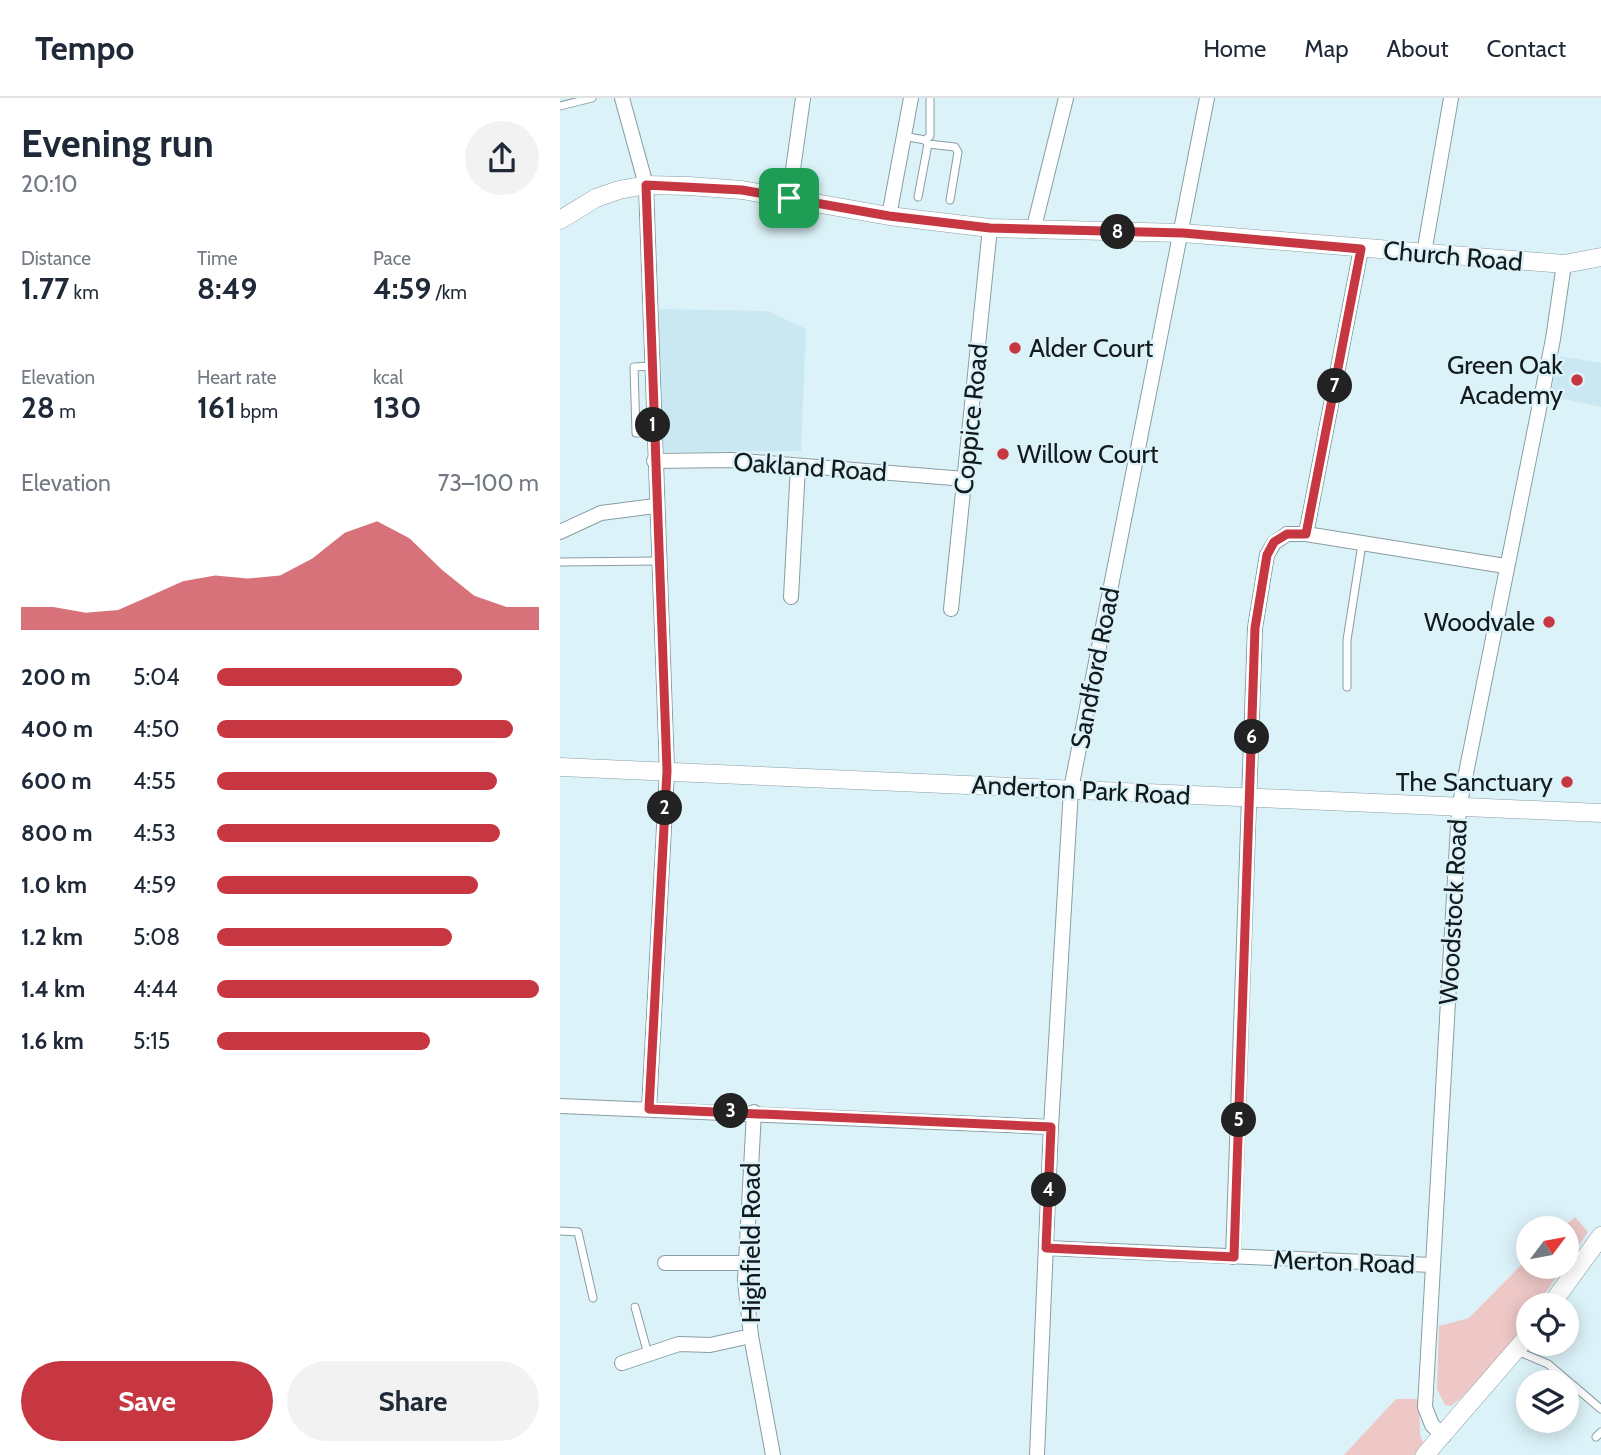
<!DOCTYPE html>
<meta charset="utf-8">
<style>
body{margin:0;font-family:Cabin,sans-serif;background:#f2f2f3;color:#1f2937;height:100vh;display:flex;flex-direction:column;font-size:26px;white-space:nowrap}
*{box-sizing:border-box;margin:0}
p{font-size:23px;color:#747a83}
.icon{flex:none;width:38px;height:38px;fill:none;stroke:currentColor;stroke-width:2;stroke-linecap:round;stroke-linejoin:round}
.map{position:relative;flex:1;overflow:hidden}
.side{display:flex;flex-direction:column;background:#fff;width:560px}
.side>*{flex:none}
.needle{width:46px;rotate:58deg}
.buttons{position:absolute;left:956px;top:1118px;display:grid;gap:14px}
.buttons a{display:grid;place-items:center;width:63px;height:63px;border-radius:50%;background:#fff;box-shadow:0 4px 18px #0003;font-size:35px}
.pin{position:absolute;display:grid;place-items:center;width:60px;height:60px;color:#fff;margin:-30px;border-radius:14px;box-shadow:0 4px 10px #0006}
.km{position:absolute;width:35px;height:35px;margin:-18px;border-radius:50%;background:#222;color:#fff;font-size:19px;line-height:35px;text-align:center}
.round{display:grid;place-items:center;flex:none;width:74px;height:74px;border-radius:37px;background:#f2f2f3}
.head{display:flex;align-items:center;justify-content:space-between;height:119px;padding:0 21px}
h1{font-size:38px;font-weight:700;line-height:52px}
.metrics{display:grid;grid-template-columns:repeat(3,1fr);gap:10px;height:119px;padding:7px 21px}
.metrics div{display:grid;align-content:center}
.metrics b{font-size:30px;font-weight:700}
.metrics small{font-size:19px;font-weight:400}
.metrics p{font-size:19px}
.chart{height:196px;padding:14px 21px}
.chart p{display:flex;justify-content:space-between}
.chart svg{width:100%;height:126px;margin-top:7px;fill:#c73742;opacity:.7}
.action{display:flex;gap:14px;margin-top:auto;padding:14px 21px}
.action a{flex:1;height:80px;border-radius:42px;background:#c73742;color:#fff;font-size:28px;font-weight:700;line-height:80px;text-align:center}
.action a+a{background:#f2f2f3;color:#1f2937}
ul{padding:0 21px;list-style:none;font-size:23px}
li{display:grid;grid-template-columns:112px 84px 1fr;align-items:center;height:52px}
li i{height:18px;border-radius:9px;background:#c73742}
header{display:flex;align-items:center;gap:42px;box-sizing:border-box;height:98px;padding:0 35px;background:#fff;border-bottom:2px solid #e0e1e3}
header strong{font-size:33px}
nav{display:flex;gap:38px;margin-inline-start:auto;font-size:24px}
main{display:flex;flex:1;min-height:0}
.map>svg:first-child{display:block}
.built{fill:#c9e8f2}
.green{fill:#edc8c7}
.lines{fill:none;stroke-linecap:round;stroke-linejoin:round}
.service-casing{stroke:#889da4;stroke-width:9}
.minor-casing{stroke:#889da4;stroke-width:16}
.tertiary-casing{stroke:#889da4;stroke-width:19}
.service{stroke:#fff;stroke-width:7}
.minor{stroke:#fff;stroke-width:14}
.tertiary{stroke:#fff;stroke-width:18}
.route-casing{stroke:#fff;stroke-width:14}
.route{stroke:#c73742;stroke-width:9}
.poi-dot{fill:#c73742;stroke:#dcf2f9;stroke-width:2.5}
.labels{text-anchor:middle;stroke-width:5;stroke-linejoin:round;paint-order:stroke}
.street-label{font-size:26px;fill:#121a1c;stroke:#dcf2f9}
.poi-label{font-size:26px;fill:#121a1c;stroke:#dcf2f9;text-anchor:end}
</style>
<header>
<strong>Tempo</strong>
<nav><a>Home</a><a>Map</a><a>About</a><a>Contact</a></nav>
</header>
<main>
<section class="side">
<div class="head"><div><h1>Evening run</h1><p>20:10</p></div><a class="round"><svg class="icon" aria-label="share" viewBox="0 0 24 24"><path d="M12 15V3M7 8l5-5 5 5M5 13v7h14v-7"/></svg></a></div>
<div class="metrics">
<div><p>Distance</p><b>1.77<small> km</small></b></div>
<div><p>Time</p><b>8:49</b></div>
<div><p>Pace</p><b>4:59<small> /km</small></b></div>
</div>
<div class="metrics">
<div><p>Elevation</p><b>28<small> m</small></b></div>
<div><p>Heart rate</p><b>161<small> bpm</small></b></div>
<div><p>kcal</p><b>130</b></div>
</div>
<div class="chart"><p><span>Elevation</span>73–100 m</p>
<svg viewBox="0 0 160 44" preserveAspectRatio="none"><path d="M0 44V36L10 36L20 38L30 37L40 32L50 27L60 25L70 26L80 25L90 19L100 10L110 6L120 12L130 23L140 32L150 36L160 36V44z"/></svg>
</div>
<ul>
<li><b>200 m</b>5:04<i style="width:76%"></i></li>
<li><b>400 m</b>4:50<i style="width:92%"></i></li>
<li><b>600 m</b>4:55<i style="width:87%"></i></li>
<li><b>800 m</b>4:53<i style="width:88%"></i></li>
<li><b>1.0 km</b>4:59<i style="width:81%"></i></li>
<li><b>1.2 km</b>5:08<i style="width:73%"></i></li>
<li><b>1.4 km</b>4:44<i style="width:100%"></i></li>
<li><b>1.6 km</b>5:15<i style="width:66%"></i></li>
</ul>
<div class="action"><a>Save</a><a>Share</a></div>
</section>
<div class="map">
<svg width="1041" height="1357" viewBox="0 0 1041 1357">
<rect width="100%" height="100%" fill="#dcf2f9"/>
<!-- built -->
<g class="built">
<path d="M98 211 208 213 246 231 241 353 104 354Z"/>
<path d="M1000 258 1041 265V309L990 298Z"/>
</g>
<!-- green -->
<g class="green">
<path d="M1015 1119 1028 1134 1006 1165V1130H1002Z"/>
<path d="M968 1160V1169H1003L977 1207 968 1208C968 1238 921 1279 900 1301L891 1308 885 1307 877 1291 879 1228 909 1220Z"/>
<path d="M836 1301H859L860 1337 864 1347 854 1357H784Z"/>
</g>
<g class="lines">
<!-- service casing -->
<g class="service-casing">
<g id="service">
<path d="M0 8 32 0"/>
<path d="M343 38 365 42 370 38V0"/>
<path d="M365 42 368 46 395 49 398 54 390 102"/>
<path d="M358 99 368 46"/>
<path d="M92 268 74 269 76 335H94"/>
<path d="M0 464 98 463"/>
<path d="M787 589V542L802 446"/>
<path d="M0 1133 18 1134 33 1200"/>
<path d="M75 1209 88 1256"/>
<path d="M957 1253 988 1266 1041 1311"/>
<path d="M1036 1339 1041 1334"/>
</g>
</g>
<!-- minor casing -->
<g class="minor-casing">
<g id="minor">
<path d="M62 0 86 87 107 673 89 1011"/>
<path d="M229 100 243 0"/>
<path d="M329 118 351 0"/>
<path d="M473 133 506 0"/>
<path d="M864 155 891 0"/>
<path d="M94 363 171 362 405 381"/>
<path d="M0 434 41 415 95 408"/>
<path d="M746 436 945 468"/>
<path d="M231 499 238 368"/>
<path d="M391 511 430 130"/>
<path d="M0 1008 491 1029"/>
<path d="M194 1014 185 1183 191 1238 213 1357"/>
<path d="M486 1150 872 1167"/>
<path d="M673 1159 695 530 707 457 714 445 727 436H746L801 151"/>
<path d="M105 1165H186"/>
<path d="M62 1265 119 1246 150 1247 191 1238"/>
<path d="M884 1338 872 1327 865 1309 899 710 993 241 1004 166"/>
<path d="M477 1357 491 1029 511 691 647 0"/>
</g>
</g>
<!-- tertiary casing -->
<g class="tertiary-casing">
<g id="tertiary">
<path d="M0 122 36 100 59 92 86 87 129 88 182 92 329 118 430 130 623 135 1004 166 1041 159"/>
<path d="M0 669 1041 715"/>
<path d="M990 1208 1041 1138"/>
<path d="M865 1357 968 1238"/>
</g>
</g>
<!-- service -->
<use href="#service" class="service"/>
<!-- minor -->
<use href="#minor" class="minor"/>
<!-- tertiary -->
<use href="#tertiary" class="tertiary"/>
</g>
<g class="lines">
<!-- route casing -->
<g class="route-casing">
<path id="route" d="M86 87 182 92 329 118 430 130 623 135 801 151 746 436H727L714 444 707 457 695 530 674 1159 486 1150 491 1029 89 1011 107 673Z"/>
</g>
<!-- route -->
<use href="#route" class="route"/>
</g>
<!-- markers -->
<g class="poi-dot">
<circle cx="455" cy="250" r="7"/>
<circle cx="1017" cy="282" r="7"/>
<circle cx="443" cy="356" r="7"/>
<circle cx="989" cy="524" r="7"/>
<circle cx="1007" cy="684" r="7"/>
</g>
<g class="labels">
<!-- street labels -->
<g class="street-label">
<text transform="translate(893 158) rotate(5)" y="9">Church Road</text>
<text transform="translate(411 321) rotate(-84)" y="9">Coppice Road</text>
<text transform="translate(250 369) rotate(4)" y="9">Oakland Road</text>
<text transform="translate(535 570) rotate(-79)" y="9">Sandford Road</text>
<text transform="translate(521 692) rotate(3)" y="9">Anderton Park Road</text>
<text transform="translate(893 814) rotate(-87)" y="9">Woodstock Road</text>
<text transform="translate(191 1145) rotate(-90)" y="9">Highfield Road</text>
<text transform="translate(784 1164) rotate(2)" y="9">Merton Road</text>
</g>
<!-- poi labels -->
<g class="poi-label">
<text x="469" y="259" text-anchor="start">Alder Court</text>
<text x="1003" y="276">Green Oak<tspan x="1003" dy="30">Academy</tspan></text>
<text x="457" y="365" text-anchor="start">Willow Court</text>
<text x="975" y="533">Woodvale</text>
<text x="993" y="693">The Sanctuary</text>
</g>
</g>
</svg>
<div class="buttons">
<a><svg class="needle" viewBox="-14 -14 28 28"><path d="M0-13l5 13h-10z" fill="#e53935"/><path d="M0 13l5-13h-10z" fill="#747a83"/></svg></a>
<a><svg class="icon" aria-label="locate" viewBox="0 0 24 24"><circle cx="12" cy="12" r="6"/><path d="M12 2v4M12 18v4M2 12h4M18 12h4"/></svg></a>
<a><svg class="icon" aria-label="layers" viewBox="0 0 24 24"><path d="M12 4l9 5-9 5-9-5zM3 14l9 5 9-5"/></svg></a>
</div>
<div class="pin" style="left:229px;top:100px;background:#1e9e55"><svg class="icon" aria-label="arrive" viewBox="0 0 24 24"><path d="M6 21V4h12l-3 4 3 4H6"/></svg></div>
<b class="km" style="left:93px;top:327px">1</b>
<b class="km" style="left:105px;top:710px">2</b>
<b class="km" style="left:171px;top:1013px">3</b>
<b class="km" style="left:489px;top:1092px">4</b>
<b class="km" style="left:679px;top:1022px">5</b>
<b class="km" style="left:692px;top:639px">6</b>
<b class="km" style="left:775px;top:288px">7</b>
<b class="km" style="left:558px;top:134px">8</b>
</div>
</main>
